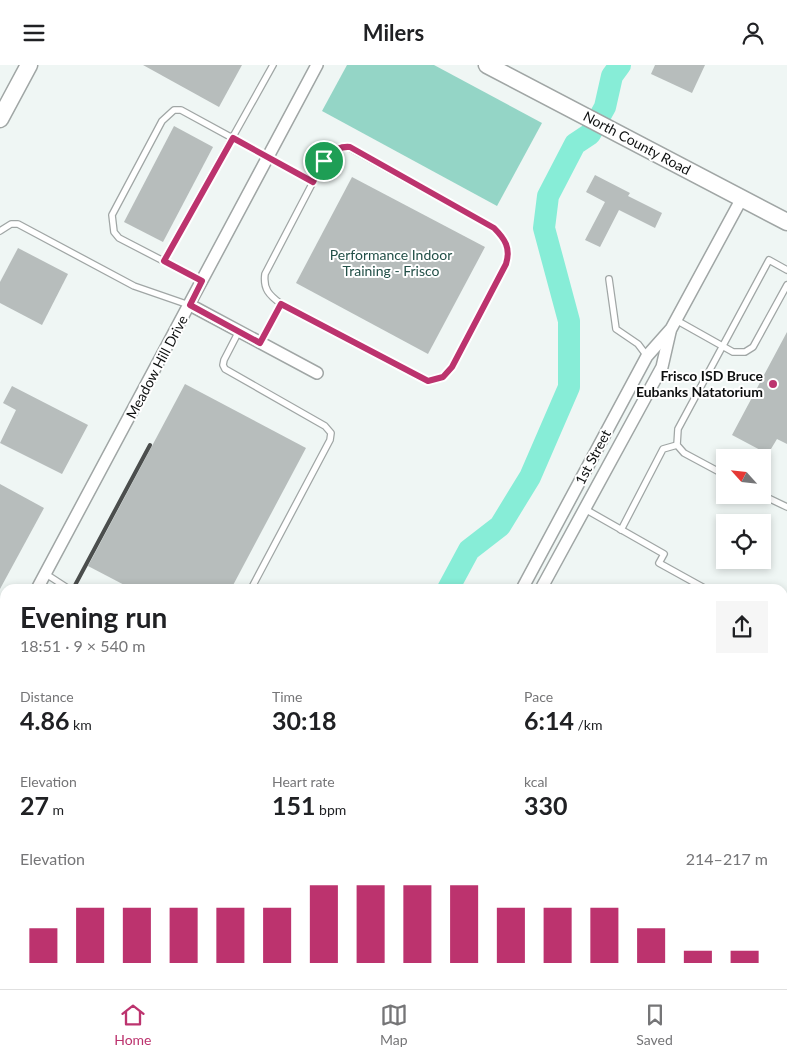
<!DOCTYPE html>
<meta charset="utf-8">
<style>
body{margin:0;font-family:Lato,sans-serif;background:#f6f6f6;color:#202124;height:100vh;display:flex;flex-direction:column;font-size:19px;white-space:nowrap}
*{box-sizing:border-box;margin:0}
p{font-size:16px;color:#757577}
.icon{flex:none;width:28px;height:28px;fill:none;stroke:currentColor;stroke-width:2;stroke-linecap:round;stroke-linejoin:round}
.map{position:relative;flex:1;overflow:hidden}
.panel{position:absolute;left:0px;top:519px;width:788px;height:406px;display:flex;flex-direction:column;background:#fff;border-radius:15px 15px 0 0;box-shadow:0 2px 8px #0003}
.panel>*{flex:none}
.needle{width:32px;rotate:297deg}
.buttons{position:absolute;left:716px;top:384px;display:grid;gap:10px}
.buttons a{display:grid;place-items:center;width:55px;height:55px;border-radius:0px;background:#fff;box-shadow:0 2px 8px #0003;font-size:25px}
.pin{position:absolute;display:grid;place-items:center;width:42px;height:42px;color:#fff;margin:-21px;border:2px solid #fff;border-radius:50%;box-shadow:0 1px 5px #0007}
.round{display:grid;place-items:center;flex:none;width:52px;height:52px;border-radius:0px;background:#f6f6f6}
.head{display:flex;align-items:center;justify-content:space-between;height:85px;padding:0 20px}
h1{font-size:28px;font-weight:700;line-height:38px}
.metrics{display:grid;grid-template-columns:repeat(3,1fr);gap:8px;height:85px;padding:5px 20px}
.metrics div{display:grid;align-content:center}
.metrics b{font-size:25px;font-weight:700}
.metrics small{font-size:14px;font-weight:400}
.metrics p{font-size:14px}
.chart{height:140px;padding:10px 20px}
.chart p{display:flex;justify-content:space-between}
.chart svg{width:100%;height:90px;margin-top:5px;stroke:#bc336e;stroke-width:6}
header{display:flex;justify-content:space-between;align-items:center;height:65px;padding:0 20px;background:#fff;font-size:22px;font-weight:700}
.tab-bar{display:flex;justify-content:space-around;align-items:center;height:70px;border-top:1px solid #e0e0e0;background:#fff;font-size:14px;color:#757577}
.tab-bar a{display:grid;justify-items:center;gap:2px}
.tab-bar .selected{color:#bc336e}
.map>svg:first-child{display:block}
.green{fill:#94d5c6}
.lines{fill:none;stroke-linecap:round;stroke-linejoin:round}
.river{stroke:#87edd7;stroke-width:22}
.building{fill:#b7bdbc}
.lane-casing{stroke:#a0a6a5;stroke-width:8}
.street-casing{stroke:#a0a6a5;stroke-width:14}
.secondary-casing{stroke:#a0a6a5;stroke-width:19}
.lane{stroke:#fff;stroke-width:5.5}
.street{stroke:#fff;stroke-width:11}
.secondary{stroke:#fff;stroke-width:16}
.rail{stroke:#4b4e4d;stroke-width:4}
.route-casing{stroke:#fff;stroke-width:10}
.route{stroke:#bc336e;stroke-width:6}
.poi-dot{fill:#bc336e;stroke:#fff;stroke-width:2}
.labels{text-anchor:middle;stroke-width:4;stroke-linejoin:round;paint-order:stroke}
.street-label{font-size:14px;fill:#0e1010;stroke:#fff}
.park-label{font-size:14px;fill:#235048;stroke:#fff}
.poi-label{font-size:14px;font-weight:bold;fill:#0e1010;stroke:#fff;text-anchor:end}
</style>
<header><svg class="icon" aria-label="menu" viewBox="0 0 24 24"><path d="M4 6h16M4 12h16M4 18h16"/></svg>Milers<svg class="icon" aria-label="person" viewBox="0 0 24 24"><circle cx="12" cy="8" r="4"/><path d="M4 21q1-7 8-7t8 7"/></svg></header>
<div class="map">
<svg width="787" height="924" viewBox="0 0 787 924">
<rect width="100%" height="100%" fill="#eff6f4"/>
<!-- green -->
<g class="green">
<path d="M347 0H434L542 58 497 141 322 46Z"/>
<path d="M783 663 787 665V924H742L737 920H782Z"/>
</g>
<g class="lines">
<!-- river -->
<g class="river">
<path d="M448 524 469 485 500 461 530 412 569 322V256L544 163 548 131 575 79 590 69 605 42 612 11 620 0"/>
<path d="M220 924 223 920"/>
</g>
</g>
<!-- building -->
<g class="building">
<path d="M143 0H242L219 42Z"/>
<path d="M655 0H705L692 28 651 9Z"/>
<path d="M174 61 213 82 163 177 124 157Z"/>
<path d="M595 110 630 128 628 131 662 148 655 163 619 145 600 182 585 175 605 137 586 127Z"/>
<path d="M352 112 485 182 428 289 296 218Z"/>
<path d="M18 183 68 209 42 260 0 238V217Z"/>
<path d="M787 267V379L777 374 768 389 732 370Z"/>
<path d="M185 319 306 383 231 524H132L88 501Z"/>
<path d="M12 321 88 360 62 409 0 378 16 345 3 338Z"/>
<path d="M0 419 44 443 0 524Z"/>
</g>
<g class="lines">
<!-- lane casing -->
<g class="lane-casing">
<g id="lane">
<path d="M0 166 11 159H18L134 221 189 240"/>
<path d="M164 195 273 0"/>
<path d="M609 214 616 264 638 279 647 291"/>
<path d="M202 216 119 173 114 167 112 150 162 56 174 45H181L313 117C321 101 329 80 350 83L494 163C505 174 511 183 506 199L452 302 443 312 428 316 281 239C269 230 263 224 265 209L313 117"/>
<path d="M676 255 733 287H745L753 282 787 220"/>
<path d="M239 266 224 295 223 300 225 304 325 361 331 368 330 375 251 524"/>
<path d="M260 278 281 239"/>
<path d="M725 410 684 388 677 380 678 364 769 195 787 205"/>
<path d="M762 430 787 442"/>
<path d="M585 444 664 489 659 498 706 524"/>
<path d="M621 465 663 384 677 380"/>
<path d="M46 509 69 524"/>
<path d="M782 565 787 567"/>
<path d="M446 920 447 924"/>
<path d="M484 920 485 924"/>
<path d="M534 920 538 924"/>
<path d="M652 920 657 924"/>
</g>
</g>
<!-- street casing -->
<g class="street-casing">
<g id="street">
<path d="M190 240 317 308"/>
<path d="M37 524 317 0"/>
<path d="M522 524 647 291 671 264 742 133"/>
<path d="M541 524 662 302 670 267"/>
<path d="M0 593 5 583"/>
<path d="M411 920 412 924"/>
</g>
</g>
<!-- secondary casing -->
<g class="secondary-casing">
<g id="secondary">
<path d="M487 0 787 157"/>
<path d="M0 54 29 0"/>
</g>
</g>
<!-- lane -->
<use href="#lane" class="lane"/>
<!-- street -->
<use href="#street" class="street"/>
<!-- secondary -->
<use href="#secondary" class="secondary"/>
<!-- rail -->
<g class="rail">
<path d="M73 524 150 380"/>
<path d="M5 709V710"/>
<path d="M0 871 5 875"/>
<path d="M60 920 65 924"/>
<path d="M72 920 76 924"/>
</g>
</g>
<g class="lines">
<!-- route casing -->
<g class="route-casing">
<path id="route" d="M233 73 313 117C321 102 329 80 350 82L494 163C505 174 511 183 506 199L452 302 443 312 428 316 281 239 260 278 190 240 202 216 164 196Z"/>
</g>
<!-- route -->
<use href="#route" class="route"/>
</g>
<!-- markers -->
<circle class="poi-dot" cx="773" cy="319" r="5"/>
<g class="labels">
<!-- street labels -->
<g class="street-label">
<text transform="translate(637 78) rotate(28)" y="5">North County Road</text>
<text transform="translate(157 302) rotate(-62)" y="5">Meadow Hill Drive</text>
<text transform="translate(593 392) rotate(-62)" y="5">1st Street</text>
</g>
<!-- park labels -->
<g class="park-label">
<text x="391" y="195">Performance Indoor<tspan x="391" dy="16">Training - Frisco</tspan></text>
</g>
<!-- poi labels -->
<g class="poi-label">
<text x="763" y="316">Frisco ISD Bruce<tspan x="763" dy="16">Eubanks Natatorium</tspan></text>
</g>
</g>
</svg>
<div class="buttons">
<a><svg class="needle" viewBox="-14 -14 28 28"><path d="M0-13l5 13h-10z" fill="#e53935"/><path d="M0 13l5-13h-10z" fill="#757577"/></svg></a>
<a><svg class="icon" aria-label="locate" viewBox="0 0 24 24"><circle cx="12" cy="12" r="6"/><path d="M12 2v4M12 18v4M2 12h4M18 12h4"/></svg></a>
</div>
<div class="pin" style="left:324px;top:96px;background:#1e9e55"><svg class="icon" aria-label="arrive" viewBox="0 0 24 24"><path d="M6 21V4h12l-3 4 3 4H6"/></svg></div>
<section class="panel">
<div class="head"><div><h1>Evening run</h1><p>18:51 · 9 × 540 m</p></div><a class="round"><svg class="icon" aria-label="share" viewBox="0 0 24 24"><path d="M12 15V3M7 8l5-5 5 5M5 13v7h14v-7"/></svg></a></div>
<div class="metrics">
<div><p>Distance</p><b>4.86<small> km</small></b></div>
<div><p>Time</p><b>30:18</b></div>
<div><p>Pace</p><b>6:14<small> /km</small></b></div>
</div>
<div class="metrics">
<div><p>Elevation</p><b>27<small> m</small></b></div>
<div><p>Heart rate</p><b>151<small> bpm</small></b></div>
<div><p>kcal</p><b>330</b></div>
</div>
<div class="chart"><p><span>Elevation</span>214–217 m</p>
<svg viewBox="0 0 160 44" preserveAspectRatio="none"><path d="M5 44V27M15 44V17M25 44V17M35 44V17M45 44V17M55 44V17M65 44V6M75 44V6M85 44V6M95 44V6M105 44V17M115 44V17M125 44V17M135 44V27M145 44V38M155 44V38"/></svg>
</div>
</section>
</div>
<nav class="tab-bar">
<a class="selected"><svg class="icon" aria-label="home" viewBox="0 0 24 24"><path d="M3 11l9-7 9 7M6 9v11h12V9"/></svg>Home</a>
<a><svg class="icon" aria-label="map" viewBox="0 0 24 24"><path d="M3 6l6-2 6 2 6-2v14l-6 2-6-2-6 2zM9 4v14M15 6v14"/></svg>Map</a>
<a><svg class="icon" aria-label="saved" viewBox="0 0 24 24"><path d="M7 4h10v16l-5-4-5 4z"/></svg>Saved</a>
</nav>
